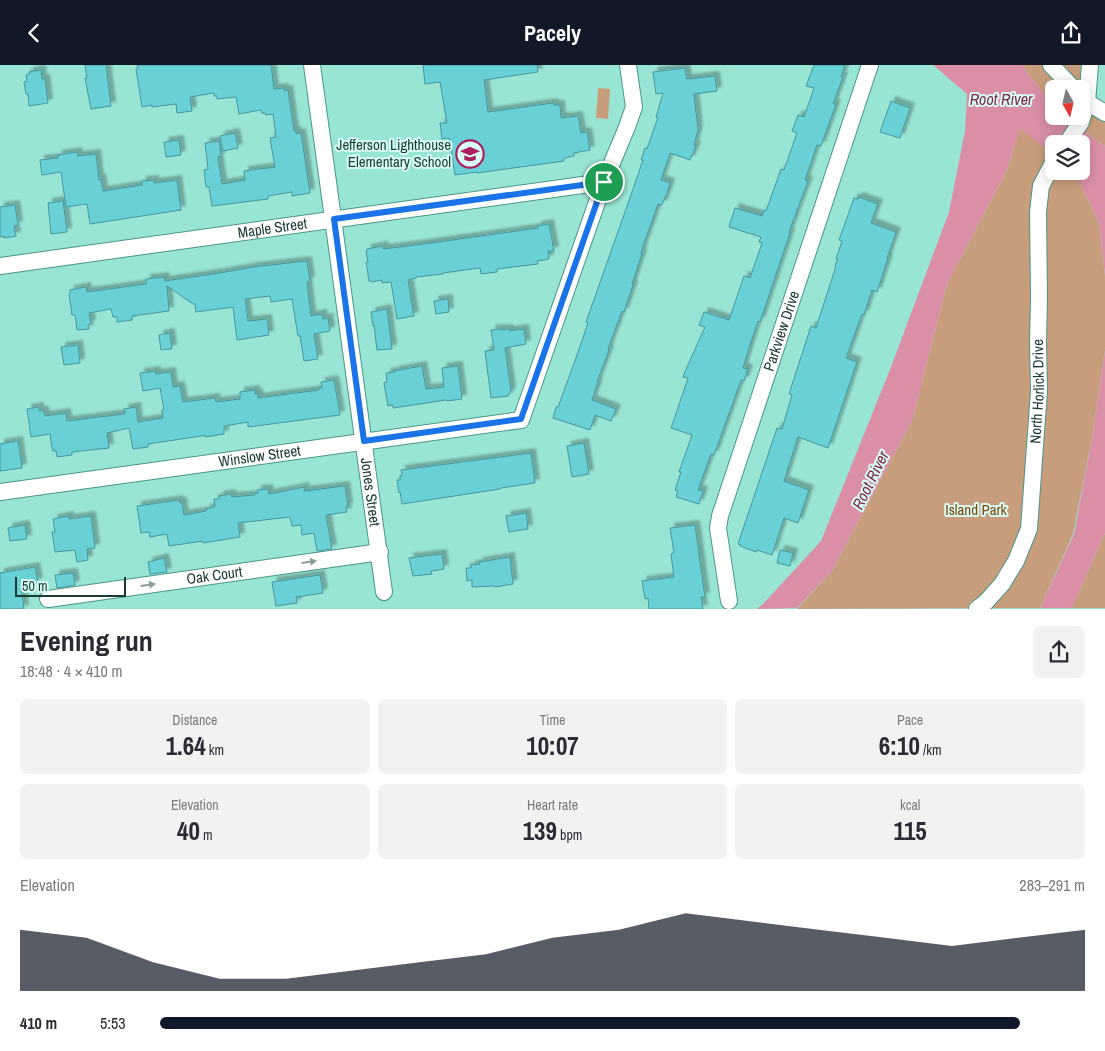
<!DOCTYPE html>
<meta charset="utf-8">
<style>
body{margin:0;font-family:"Archivo Narrow",sans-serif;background:#f2f2f3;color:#2b2b33;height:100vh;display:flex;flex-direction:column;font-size:19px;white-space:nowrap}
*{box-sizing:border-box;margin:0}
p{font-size:16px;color:#7c7c81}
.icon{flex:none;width:28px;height:28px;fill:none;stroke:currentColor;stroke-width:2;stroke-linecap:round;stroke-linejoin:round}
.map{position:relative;height:544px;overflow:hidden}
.drawer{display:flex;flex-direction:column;background:#fff;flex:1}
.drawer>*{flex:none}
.needle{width:32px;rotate:172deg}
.buttons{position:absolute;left:1045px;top:15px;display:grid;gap:10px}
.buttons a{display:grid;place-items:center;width:45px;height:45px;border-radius:8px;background:#fff;box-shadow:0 2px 12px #0003;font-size:25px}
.scale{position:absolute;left:15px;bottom:12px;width:111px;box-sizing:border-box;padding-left:5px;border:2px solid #1a3a34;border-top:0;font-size:14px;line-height:18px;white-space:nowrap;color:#1a3a34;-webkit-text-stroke:4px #d8fdf5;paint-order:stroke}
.pin{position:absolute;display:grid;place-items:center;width:42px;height:42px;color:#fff;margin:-21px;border:2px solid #fff;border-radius:50%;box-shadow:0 1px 5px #0007}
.round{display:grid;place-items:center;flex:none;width:52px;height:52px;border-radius:8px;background:#f2f2f3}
.headline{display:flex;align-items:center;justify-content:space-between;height:85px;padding:0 20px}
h1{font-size:28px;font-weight:700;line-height:38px}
.figures{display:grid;grid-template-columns:repeat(3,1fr);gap:8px;height:85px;padding:5px 20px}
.figures div{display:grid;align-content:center;border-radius:8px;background:#f2f2f3;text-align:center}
.figures b{font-size:25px;font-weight:700}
.figures small{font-size:14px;font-weight:400}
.figures p{font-size:14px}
.chart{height:140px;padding:10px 20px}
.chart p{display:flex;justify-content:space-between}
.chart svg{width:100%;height:90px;margin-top:5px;fill:#111827;opacity:.7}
ul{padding:0 20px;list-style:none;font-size:16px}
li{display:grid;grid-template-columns:80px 60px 1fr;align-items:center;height:38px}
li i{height:12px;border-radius:6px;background:#111827}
header{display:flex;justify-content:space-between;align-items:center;height:65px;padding:0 20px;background:#111827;color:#fff;font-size:22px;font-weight:700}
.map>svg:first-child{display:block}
.green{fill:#c89d7b}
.water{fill:#db8fa7}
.building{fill:#69d1d6;stroke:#46979c;filter:url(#shadow)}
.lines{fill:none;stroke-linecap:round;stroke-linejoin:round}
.minor-casing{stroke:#4a9688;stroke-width:18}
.minor{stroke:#fff;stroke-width:16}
.oneway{fill:#8c9c9a}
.route-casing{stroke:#fff;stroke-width:10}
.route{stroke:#1a73e8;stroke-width:6}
.labels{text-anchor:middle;stroke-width:4;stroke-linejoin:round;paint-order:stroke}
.poi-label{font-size:15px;fill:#1a3a34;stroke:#d8fdf5;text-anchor:end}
.street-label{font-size:15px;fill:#1a3a34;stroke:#d8fdf5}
.park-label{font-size:15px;fill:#7c4508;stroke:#d8fdf5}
.water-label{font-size:16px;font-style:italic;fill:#81284b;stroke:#d8fdf5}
</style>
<header><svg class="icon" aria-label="back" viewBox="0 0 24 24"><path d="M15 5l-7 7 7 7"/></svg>Pacely<svg class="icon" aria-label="share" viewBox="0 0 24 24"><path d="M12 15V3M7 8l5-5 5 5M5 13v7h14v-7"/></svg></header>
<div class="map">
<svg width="1105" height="544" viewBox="0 0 1105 544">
<defs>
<filter id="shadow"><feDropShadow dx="4.5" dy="-4.5" stdDeviation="1" flood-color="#0004"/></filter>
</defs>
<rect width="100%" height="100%" fill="#98e5d5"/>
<!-- green -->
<g class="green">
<path d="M1023 0H1081L1079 24H1054V41L1027 7Z"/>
<path d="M598 23 610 24 608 54 596 53Z"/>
<path d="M1081 36 1105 56V81L1062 51H1081Z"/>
<path d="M1020 62 1054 91V106H1071L1076 110 1099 158 1105 211V285L1092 373 1073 469 1040 543 797 544 832 506 912 356 947 219 1007 105Z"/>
<path d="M1105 468V543H1072Z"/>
</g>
<!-- water -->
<g class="water">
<path d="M933 0H1023L1027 7 1054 41V51H1062L1105 81V211L1099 158 1076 110 1071 106H1081V79H1054V91L1020 63 1007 105 947 219 912 356 832 506 797 543 757 544 763 539 821 476 891 302 949 147 965 66 967 29Z"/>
<path d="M1105 285V468L1072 543H1040L1074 469 1092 373Z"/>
</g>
<!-- building -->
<g class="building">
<path d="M85 0H106L111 41 91 44 85 13H87Z"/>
<path d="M137 0H271L274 24 284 23V26L288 25 294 66H296V69L301 68 310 128 292 131V127L268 131V134L212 141 209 122H206L204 105 208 104 205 78 219 76 221 91 218 92 222 119 245 115 244 106 275 102 270 73 276 72 273 49 266 50 265 48H262L261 45 239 49 236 32 217 34V31H214V28L190 32 192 46 177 48 176 39 152 42V40L142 42 136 4 138 3Z"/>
<path d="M423 0H537L538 7 484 15 488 47 553 38 554 40H560L561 53 578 51 581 68 587 67 590 85 574 88V91L564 93V96L477 108V107L455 110 449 73 442 74 440 58H447L440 17 425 19Z"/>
<path d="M814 0H845L841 12H843L833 39H836L821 81 817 80 805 115 808 116 789 167 790 168 760 257 758 256 750 280 743 303 748 304 744 316 741 315 714 390 711 389 698 425 703 426 699 439 692 437 676 432 678 426 675 425 681 407H679L692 370 671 363 688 313 683 312 687 302 705 262 699 260 704 247 729 255 744 211 750 213 762 178 759 177 761 172 729 162 735 143 762 151 764 145 766 146 781 104 784 105 797 68 792 66 798 50 804 52 814 23 806 21Z"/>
<path d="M685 3 687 14 715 11 717 26 694 29 698 65 694 80 696 81 690 95 670 88 661 115 670 118 668 125 662 140 658 139 643 181 641 189H642L632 219 633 220 624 247 622 246 609 281 608 284 609 285 597 317H598L592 335 616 344 611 356 595 350 590 365 553 353 556 342H558L577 290 588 258 586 257 632 127 643 95H641L645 83 647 84 658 52H656L663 28 656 29 653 7Z"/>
<path d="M41 5 42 14H45L48 38 29 41 28 29H26L24 17 27 16 26 10 29 9V7Z"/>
<path d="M891 36 910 43 900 73 880 67Z"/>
<path d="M235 68 238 83 223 86 220 71Z"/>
<path d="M179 75 181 90 166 92 164 77Z"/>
<path d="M77 87 78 91 96 89 99 115 101 114 103 126 142 120V116L154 115V118L177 115 181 145 90 159 87 139 66 142 61 107 42 110 40 95 58 93V90Z"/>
<path d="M859 132 878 139 871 158 896 167 887 193H888L877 227 872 225 864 250 862 249 846 293 857 297 828 383 798 372 784 416 809 425 798 458 784 453 772 490 757 485 756 487 740 481 741 480 738 479 777 363 782 364 792 330 789 329 811 261 816 263 836 201 835 200 838 194H836L842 176 839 175 854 133 858 134Z"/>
<path d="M63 136 67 167 51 169 48 138Z"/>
<path d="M15 140 18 160 14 161 16 171 4 173V171L0 172V142Z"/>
<path d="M549 159 554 186H548L549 194 537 196 538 199 497 204V207L481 209 480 203 443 208V209L416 212V213L408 215 414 251 397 254 391 217 382 218V215L372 217 371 216H369L366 197H368L366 187H367V184L383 181V184L424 179 538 163 537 161Z"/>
<path d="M307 196 310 216 307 217 311 251 322 249 323 254 328 253 330 266 314 269 318 294 304 296 300 271H298L292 234 271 237 270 231 245 234 248 256 267 254 269 270 237 275 233 242 196 247 195 239H193L167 221 169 246 132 251V255L117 257V252H113L111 244 89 248 91 259 88 260 89 264 77 265 75 250H72L69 229 70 228V225L86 222 87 227 146 219V214L164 212 165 216 220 208 253 202Z"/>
<path d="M448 234 449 247 436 249 434 236Z"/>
<path d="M387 244 392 284 377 285 374 260 373 261 371 247Z"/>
<path d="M500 264 501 265 508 264 510 266 524 264 526 279 505 283 511 326 508 331 491 333 485 286 494 285 491 265Z"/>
<path d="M170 268 172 284 161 285 159 270Z"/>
<path d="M78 280 80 298 64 300 61 282Z"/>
<path d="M422 301 426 324 444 322 442 303 458 301 462 334 447 336 446 335 393 343V340L388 341 384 318 387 317 386 308 395 307 394 306Z"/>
<path d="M156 306V309L171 307 173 322 180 321 183 337 215 333 216 337 240 334V327L255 325V329L258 328V333L319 325V323H322L321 317 334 315 340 350 248 362V357L224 361V369L205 372V370L201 371 148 379V382L133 384 129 363 107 368 109 383 72 387V390L57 392 56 386H53L52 383 50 369 31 372 27 344 39 342V346H44L45 351 66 348 67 356 124 349H125L124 344 136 342 138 357 163 353 162 345 164 344 160 323 143 326 140 308Z"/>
<path d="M18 376 22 403 0 406V379Z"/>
<path d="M584 378 589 409 572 412 567 381Z"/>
<path d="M531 388 535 418 501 423 500 424 402 439 400 427 399 428 397 415H400V411L402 410 401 405Z"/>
<path d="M345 421 348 442H346L347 447 326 450 332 484 317 486 314 468 302 470 301 460 292 461 290 452 238 458 240 472 203 478V476L169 481 167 469 150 472 149 467 141 468 137 441 179 435 180 438 182 437 184 450 206 446V444L215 442 214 434H219V431L231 429 232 432 255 430 254 429 258 428 257 425 268 424 269 429 305 422 304 426Z"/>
<path d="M526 448 528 464 509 467 506 451Z"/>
<path d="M69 451V454L91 451 95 483 87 484 88 495 77 497 75 485 55 487 52 467H55L53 454Z"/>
<path d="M25 460 27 474 10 476 8 463Z"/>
<path d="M695 460 705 532H701L703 544H649L648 533 645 534 642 516 674 512 671 490 672 488H674L670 463Z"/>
<path d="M780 485 793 488 790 501 777 498Z"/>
<path d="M442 489 444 504 431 506 432 509 413 511 409 493Z"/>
<path d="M510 492 513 519 495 522 494 521 472 522V515L467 516 466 503H471V500L480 499 479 497Z"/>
<path d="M164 493 167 507 150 509 148 497Z"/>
<path d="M35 502 38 517 21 520 24 544H0V508Z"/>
<path d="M73 508 75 520 57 523 55 510Z"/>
<path d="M320 510 323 528 296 532 297 538 276 541 272 517Z"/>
</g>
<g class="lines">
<!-- minor casing -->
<g class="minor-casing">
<g id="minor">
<path id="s1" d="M312 0 384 527"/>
<path d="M1051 0 1074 24"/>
<path d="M1081 31 1087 37 1105 48"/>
<path d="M1066 79 1081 57 1087 37 1090 0"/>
<path id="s2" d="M0 201 604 117"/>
<path id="s3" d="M0 427 521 355 604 117 627 62 634 42 628 0"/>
<path id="s4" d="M48 534 380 487"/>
<path id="s5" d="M729 536 718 463 720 451 870 0"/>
<path id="s6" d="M977 544 985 538 1002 519 1016 496 1029 464 1039 326 1038 277 1039 232 1038 147 1041 121 1054 96"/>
</g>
</g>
<!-- minor -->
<use href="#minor" class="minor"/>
</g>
<!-- one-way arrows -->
<defs><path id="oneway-solid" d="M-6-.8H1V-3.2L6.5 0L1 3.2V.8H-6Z" transform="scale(1.25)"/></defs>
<g class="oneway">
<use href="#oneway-solid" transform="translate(309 497) rotate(-8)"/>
<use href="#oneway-solid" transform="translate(148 520) rotate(-8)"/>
</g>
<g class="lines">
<!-- route casing -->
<g class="route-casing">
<path id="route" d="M604 117 521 354 364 376 334 154Z"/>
</g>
<!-- route -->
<use href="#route" class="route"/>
</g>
<!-- icons -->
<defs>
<g id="school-ring" transform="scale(1.4375)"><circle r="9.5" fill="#d8fdf5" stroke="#ab1f5e" stroke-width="1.5"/><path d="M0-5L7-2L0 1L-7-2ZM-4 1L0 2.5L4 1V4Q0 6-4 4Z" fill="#ab1f5e"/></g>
</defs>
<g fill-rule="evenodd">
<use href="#school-ring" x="470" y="89"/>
</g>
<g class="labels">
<!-- poi labels -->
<g class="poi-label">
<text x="451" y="85">Jefferson Lighthouse<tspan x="451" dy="17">Elementary School</tspan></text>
</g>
<!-- street labels -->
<g class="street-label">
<text dy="5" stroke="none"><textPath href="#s2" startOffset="275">Maple Street</textPath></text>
<text dy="5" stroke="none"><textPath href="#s5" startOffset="281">Parkview Drive</textPath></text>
<text dy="5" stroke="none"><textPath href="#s6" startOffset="235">North Horlick Drive</textPath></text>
<text dy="5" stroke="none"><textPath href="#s3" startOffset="262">Winslow Street</textPath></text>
<text dy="5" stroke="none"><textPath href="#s1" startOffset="431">Jones Street</textPath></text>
<text dy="5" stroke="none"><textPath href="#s4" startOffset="168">Oak Court</textPath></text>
</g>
<!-- park labels -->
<g class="park-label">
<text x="976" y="450">Island Park</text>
</g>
<!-- water labels -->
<g class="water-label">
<text x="1001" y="40">Root River</text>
<text transform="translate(870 415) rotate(-64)" y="6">Root River</text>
</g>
</g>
</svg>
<div class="buttons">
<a><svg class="needle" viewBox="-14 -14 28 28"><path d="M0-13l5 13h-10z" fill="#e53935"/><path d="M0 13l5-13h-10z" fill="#7c7c81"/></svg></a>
<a><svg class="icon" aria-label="layers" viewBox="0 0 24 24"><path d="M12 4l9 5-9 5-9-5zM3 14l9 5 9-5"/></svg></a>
</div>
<div class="scale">50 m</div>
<div class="pin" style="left:604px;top:117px;background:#1e9e55"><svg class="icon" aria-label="arrive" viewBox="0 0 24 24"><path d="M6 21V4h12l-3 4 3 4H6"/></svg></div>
</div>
<section class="drawer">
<div class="headline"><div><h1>Evening run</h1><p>18:48 · 4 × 410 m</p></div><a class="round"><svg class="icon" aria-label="share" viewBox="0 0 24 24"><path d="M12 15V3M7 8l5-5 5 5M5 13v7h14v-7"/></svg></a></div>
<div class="figures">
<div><p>Distance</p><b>1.64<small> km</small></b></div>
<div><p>Time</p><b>10:07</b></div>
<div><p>Pace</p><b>6:10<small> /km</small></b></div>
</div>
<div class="figures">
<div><p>Elevation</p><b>40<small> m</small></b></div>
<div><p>Heart rate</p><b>139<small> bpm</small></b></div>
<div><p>kcal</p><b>115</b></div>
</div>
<div class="chart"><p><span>Elevation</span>283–291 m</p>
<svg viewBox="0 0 160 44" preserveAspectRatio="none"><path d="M0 44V14L10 18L20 30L30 38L40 38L50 34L60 30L70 26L80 18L90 14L100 6L110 10L120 14L130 18L140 22L150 18L160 14V44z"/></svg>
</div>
<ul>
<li><b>410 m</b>5:53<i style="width:93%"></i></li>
</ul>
</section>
